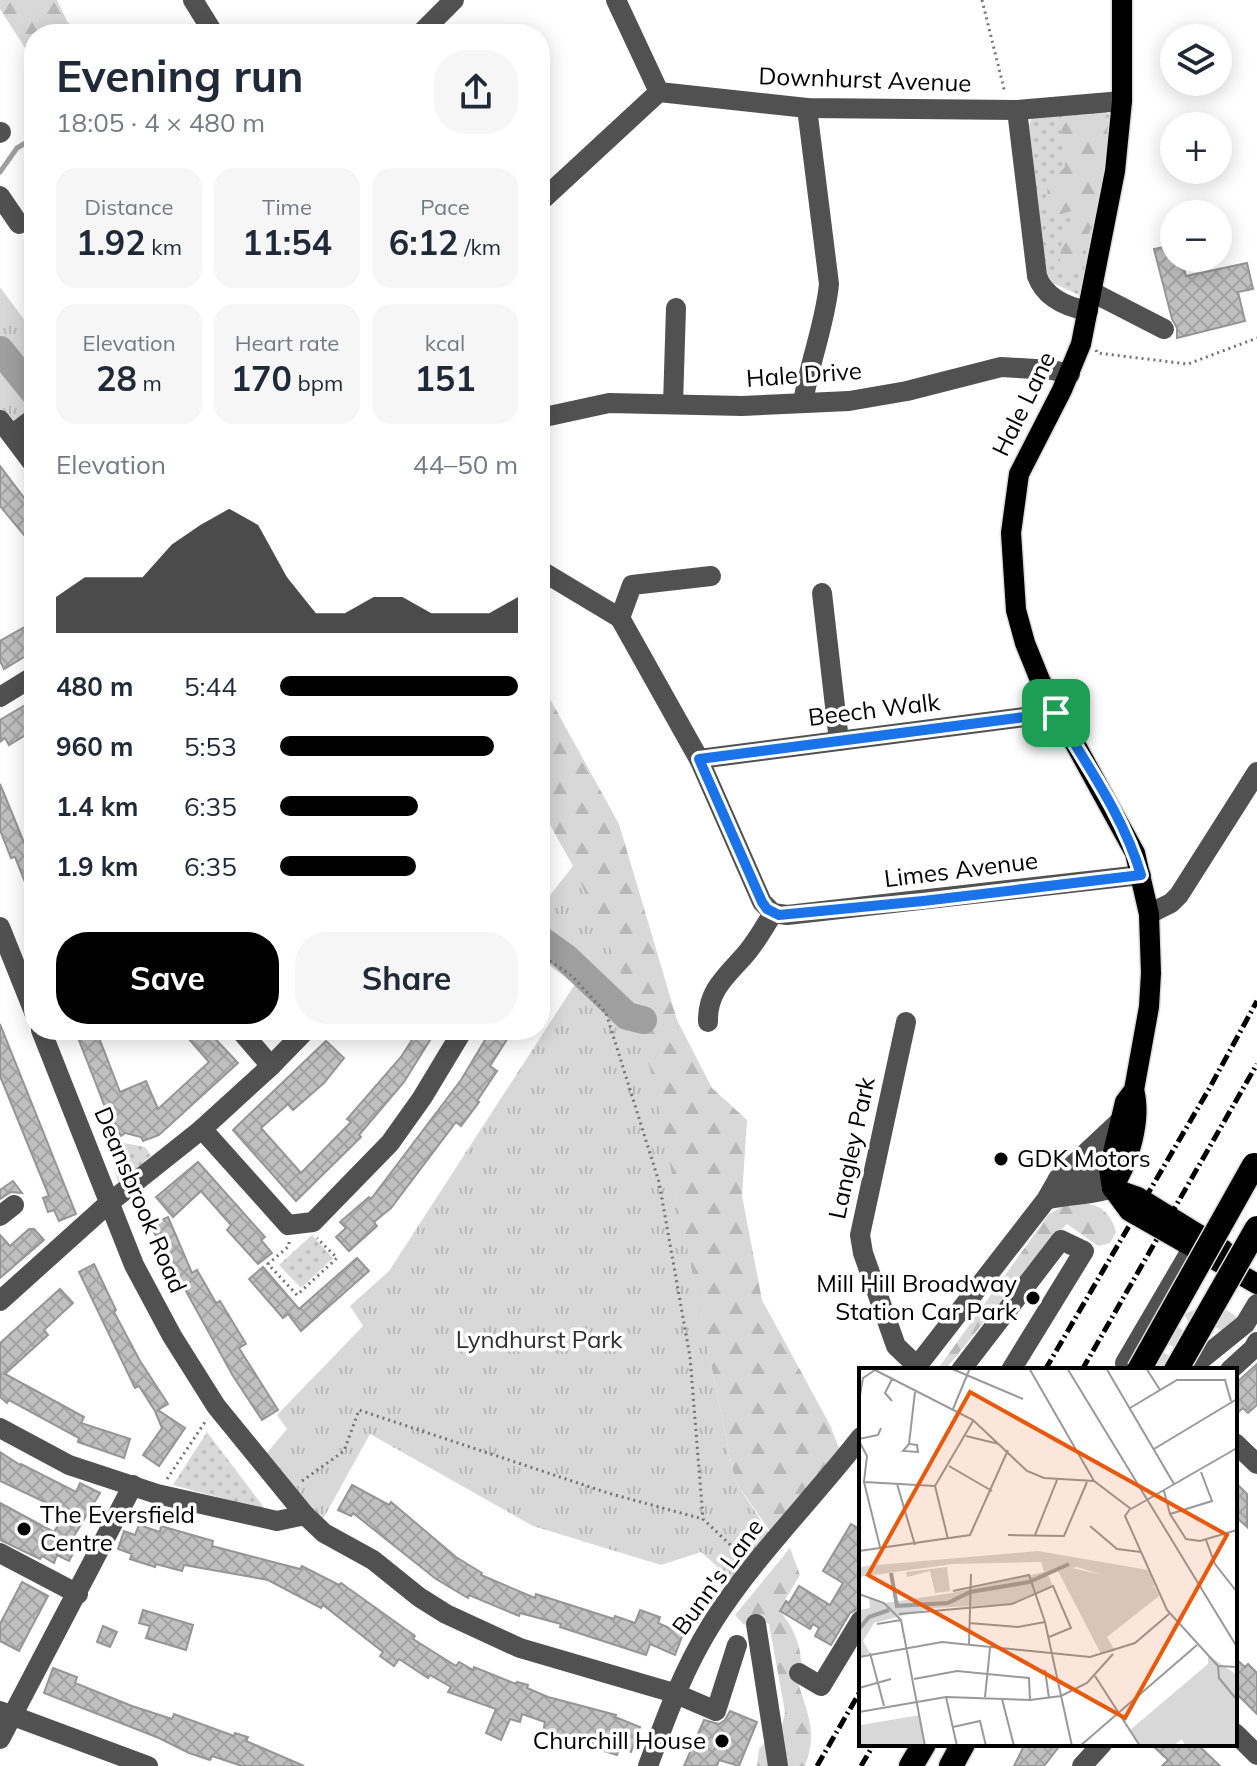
<!DOCTYPE html>
<meta charset="utf-8">
<style>
body{margin:0;font-family:Mulish,sans-serif;background:#f6f6f7;color:#1f2937;height:100vh;display:flex;flex-direction:column;font-size:30px;white-space:nowrap}
*{box-sizing:border-box;margin:0}
p{font-size:26px;color:#747a83}
.icon{flex:none;width:44px;height:44px;fill:none;stroke:currentColor;stroke-width:2;stroke-linecap:round;stroke-linejoin:round}
.map{position:relative;flex:1;overflow:hidden}
.drawer{position:absolute;left:24px;top:24px;width:526px;height:1016px;display:flex;flex-direction:column;background:#fff;border-radius:32px;box-shadow:0 4px 20px #0003}
.drawer>*{flex:none}
.fabs{position:absolute;left:1160px;top:24px;display:grid;gap:16px}
.fabs a{display:grid;place-items:center;width:72px;height:72px;border-radius:50%;background:#fff;box-shadow:0 4px 20px #0003;font-size:40px}
.pin{position:absolute;display:grid;place-items:center;width:68px;height:68px;color:#fff;margin:-34px;border-radius:16px;box-shadow:0 4px 12px #0006}
.round{display:grid;place-items:center;flex:none;width:84px;height:84px;border-radius:32px;background:#f6f6f7}
.overview{display:flex;align-items:center;justify-content:space-between;height:136px;padding:0 32px}
h1{font-size:44px;font-weight:700;line-height:60px}
.figures{display:grid;grid-template-columns:repeat(3,1fr);gap:12px;height:136px;padding:8px 32px}
.figures div{display:grid;align-content:center;border-radius:20px;background:#f6f6f7;text-align:center}
.figures b{font-size:34px;font-weight:700}
.figures small{font-size:22px;font-weight:400}
.figures p{font-size:22px}
.chart{height:224px;padding:16px 32px}
.chart p{display:flex;justify-content:space-between}
.chart svg{width:100%;height:144px;margin-top:8px;fill:#000;opacity:.7}
.primary-button{display:flex;gap:16px;margin-top:auto;padding:16px 32px}
.primary-button a{flex:1;height:92px;border-radius:32px;background:#000;color:#fff;font-size:32px;font-weight:700;line-height:92px;text-align:center}
.primary-button a+a{background:#f6f6f7;color:#1f2937}
ul{padding:0 32px;list-style:none;font-size:26px}
li{display:grid;grid-template-columns:128px 96px 1fr;align-items:center;height:60px}
li i{height:20px;border-radius:10px;background:#000}
.map>svg:first-child{display:block}
.grass{fill:url(#grass-dots)}
.forest{fill:url(#forest-firs)}
.park{fill:url(#park-tufts)}
.lines{fill:none;stroke-linecap:round;stroke-linejoin:round}
.stream{stroke:#9f9f9f;stroke-width:5}
.river{stroke:#9f9f9f;stroke-width:28}
.building{fill:url(#building-cross-hatch);stroke:#959595;stroke-width:2}
.minor-tunnel{stroke:#d9d9d9;stroke-width:20;stroke-dasharray:20 10;stroke-linecap:butt}
.major-casing{stroke:#dbdbdb;stroke-width:23}
.highway-casing{stroke:#dbdbdb;stroke-width:27}
.path{stroke:#737373;stroke-width:3;stroke-dasharray:2 4;stroke-linecap:butt}
.minor{stroke:#515151;stroke-width:20}
.major{stroke:#000;stroke-width:20}
.highway{stroke:#000;stroke-width:24}
.rail{stroke:#000;stroke-width:5;stroke-dasharray:12 4 2 4;stroke-linecap:butt}
.highway-bridge-casing{stroke:#dbdbdb;stroke-width:27;stroke-linecap:butt}
.highway-bridge{stroke:#000;stroke-width:24}
.route-casing{stroke:#fff;stroke-width:16}
.route{stroke:#1a73e8;stroke-width:10}
.poi-dot{fill:#000;stroke:#fff;stroke-width:3}
.labels{text-anchor:middle;stroke-width:7;stroke-linejoin:round;paint-order:stroke}
.street-label{font-size:24px;fill:#000;stroke:#fff}
.poi-label{font-size:24px;fill:#000;stroke:#fff;text-anchor:start}
.park-label{font-size:24px;fill:#2f2f2f;stroke:#fff}
.inset-river{fill:none;stroke:#9f9f9f;stroke-width:4}
.inset-road{fill:none;stroke:#999;stroke-width:2}
.view{fill:#e8590c;fill-opacity:0.15;stroke:#e8590c;stroke-width:4}
.inset-edge{fill:none;stroke:#000;stroke-width:4}
</style>
<div class="map">
<svg width="1257" height="1766" viewBox="0 0 1257 1766">
<defs>
<pattern id="grass-dots" width="8" height="8" patternUnits="userSpaceOnUse" patternTransform="scale(2)"><rect width="8" height="8" fill="#d8d8d8"/><path d="M2 2h.1M6 6h.1" fill="none" stroke="#b8b8b8" stroke-width="1.8" stroke-linecap="round"/></pattern>
<pattern id="forest-firs" width="22" height="20" patternUnits="userSpaceOnUse" patternTransform="scale(2)"><rect width="22" height="20" fill="#d8d8d8"/><path d="M5 1l3.5 6h-7zM16 11l3.5 6h-7z" fill="#b8b8b8"/></pattern>
<pattern id="park-tufts" width="24" height="20" patternUnits="userSpaceOnUse" patternTransform="scale(2)"><rect width="24" height="20" fill="#d8d8d8"/><path d="M3 7l-1-3M5 7V3M7 7l1-3M15 17l-1-3M17 17v-4M19 17l1-3" fill="none" stroke="#b8b8b8"/></pattern>
<pattern id="building-cross-hatch" width="8" height="8" patternUnits="userSpaceOnUse" patternTransform="scale(2)"><rect width="8" height="8" fill="#c0c0c0"/><path d="M0 0l8 8M0 8l8-8" fill="none" stroke="#a3a3a3"/></pattern>
</defs>
<rect width="100%" height="100%" fill="#fff"/>
<!-- grass -->
<g class="grass">
<path d="M1102 109 1113 118 1106 177 1079 295 1053 283 1045 270 1029 125 1032 117Z"/>
<path d="M124 1143 145 1147 151 1155 123 1183 118 1182 108 1147Z"/>
<path d="M312 1235 333 1258 301 1288 279 1265Z"/>
<path d="M207 1432 266 1510 173 1485Z"/>
</g>
<!-- forest -->
<g class="forest">
<path d="M0 0H57L67 21 79 34H34V62L0 9Z"/>
<path d="M1100 112 1110 120C1105 165 1094 243 1069 279L1059 267 1063 233 1074 222V210L1049 218 1047 185 1065 167 1063 135 1053 119Z"/>
<path d="M540 689 550 699 619 824 677 1020 712 1088 747 1120 742 1196 762 1300 830 1425 842 1456 776 1540 735 1481 651 1075 540 930 573 866 540 807Z"/>
<path d="M1081 1203C1100 1204 1111 1213 1116 1232L1110 1243 1098 1246 1067 1224 1048 1243 945 1370H937L1049 1214 1065 1205Z"/>
<path d="M790 1548 800 1575 779 1610C791 1624 800 1641 801 1661 802 1670 797 1678 799 1686 809 1717 817 1734 805 1766H757L759 1749 782 1726 785 1712 769 1624 757 1619 744 1625 735 1615Z"/>
</g>
<!-- park -->
<g class="park">
<path d="M0 287 34 333V465L0 420Z"/>
<path d="M573 866 619 968 651 1072 735 1481 775 1542 739 1586 701 1552 661 1565 533 1526 370 1434 323 1519 293 1488 266 1454 287 1429 277 1415 363 1326 350 1306 389 1271 575 984 540 959V908Z"/>
</g>
<g class="lines">
<!-- stream -->
<path class="stream" d="M0 172 17 148 34 138"/>
<!-- river -->
<g class="river">
<path d="M0 350 34 392"/>
<path d="M540 939 565 957 627 1016 643 1020"/>
</g>
</g>
<!-- building -->
<g class="building">
<path d="M1174 245V258H1181L1186 276 1247 263 1253 289 1238 292 1245 321 1177 338V328L1172 319 1154 249Z"/>
<path d="M0 466 34 511V547L0 506Z"/>
<path d="M28 625 34 635V651L4 669 0 661V641Z"/>
<path d="M34 700V730L9 745 5 738 0 742V720Z"/>
<path d="M0 784 30 857 34 855V905L15 857 11 858 0 830Z"/>
<path d="M0 1024 76 1214 59 1221 54 1210 48 1212 43 1198 49 1196 0 1076Z"/>
<path d="M75 1030H96L120 1092 146 1081 158 1109 209 1062 181 1030H207L238 1063 159 1135 143 1141 141 1137 125 1133 121 1136 107 1112Z"/>
<path d="M491 1030H513L490 1066 497 1071 477 1101 479 1102 461 1126 456 1122 391 1208 374 1222 377 1226 349 1251 336 1237 346 1228 340 1222 369 1197 371 1199 461 1080Z"/>
<path d="M417 1032 430 1040 404 1082 359 1135 361 1137 296 1201 233 1130 326 1041 344 1058 324 1083 293 1110 288 1104 261 1128 301 1173 351 1122 347 1119 401 1057Z"/>
<path d="M198 1162 265 1237 261 1240 272 1253 258 1264 227 1230 231 1225 201 1191 173 1217 156 1197Z"/>
<path d="M13 1181 22 1193 11 1192 0 1199V1190Z"/>
<path d="M168 1217 192 1273 197 1270 216 1303 220 1301 246 1344 239 1348 278 1410 262 1420 233 1376 177 1275 174 1277 151 1225Z"/>
<path d="M29 1229H34L44 1240 0 1278V1235L10 1246Z"/>
<path d="M357 1258 369 1271 301 1331 288 1314 283 1318 249 1279 263 1267 299 1309Z"/>
<path d="M94 1264 116 1310 114 1312 140 1361 168 1404 158 1410 185 1428 159 1466 143 1455 162 1428 155 1411 139 1386 135 1388 79 1272Z"/>
<path d="M60 1289 73 1303 44 1330 48 1335 5 1374 84 1417 81 1423 130 1439 124 1458 78 1442 79 1438 9 1400 7 1403 0 1397V1343Z"/>
<path d="M1257 1364V1405L1248 1413 1243 1408 1235 1415V1384Z"/>
<path d="M0 1452 20 1465 21 1464 76 1492 80 1483 100 1493 71 1541 78 1544 69 1561 57 1555 54 1563 42 1556 40 1559 0 1540V1503L54 1532 66 1512 0 1481Z"/>
<path d="M1235 1482 1247 1494V1527L1235 1516Z"/>
<path d="M352 1485 389 1505 391 1502 456 1557 482 1573 481 1575 535 1598 536 1594 614 1619 615 1616 635 1623 640 1610 660 1617 658 1623 683 1634 675 1655 650 1644 646 1655 560 1627 561 1624 520 1613 519 1616 469 1595 468 1598 436 1579 353 1513 351 1516 338 1510Z"/>
<path d="M851 1524 861 1530V1607L850 1613 831 1645 815 1636 819 1628 813 1624 810 1629 780 1611 786 1601 789 1603 799 1586 830 1605 843 1583 823 1571Z"/>
<path d="M139 1525 160 1532 161 1526 213 1541 212 1546 300 1569 302 1566 339 1585 341 1583 415 1636 413 1639 456 1666 459 1662 473 1670 474 1667 516 1684 517 1682 528 1685 527 1688 548 1697 616 1715 615 1717 640 1727 631 1752 620 1747 617 1755 543 1732 545 1722 522 1714 520 1722 510 1719 501 1740 486 1733 496 1709 448 1692 451 1687 430 1675 428 1678 399 1659 394 1666 380 1656 383 1652 323 1605 321 1608 268 1580 184 1565 182 1571 156 1564 155 1567 130 1559 132 1554 118 1549 124 1531 135 1535Z"/>
<path d="M22 1582 48 1596 19 1651 0 1641V1624Z"/>
<path d="M143 1610 193 1625 186 1650 146 1638 150 1626 139 1623Z"/>
<path d="M103 1626 117 1632 110 1647 97 1642Z"/>
<path d="M1235 1658 1245 1667 1248 1664 1257 1673V1714L1235 1692Z"/>
<path d="M53 1668 77 1677 75 1683 132 1706 172 1719 174 1714 234 1736 235 1733 248 1737 246 1741 304 1766H242L212 1756 210 1760 189 1753 159 1738 44 1693Z"/>
<path d="M730 1711 757 1722 739 1766 719 1760 717 1766H684L704 1720 719 1724 725 1720Z"/>
<path d="M1025 1744H1061L1044 1766H1014Z"/>
<path d="M1151 1744H1197L1220 1766H1162L1168 1760Z"/>
</g>
<g class="lines">
<!-- minor-tunnel -->
<path class="minor-tunnel" d="M1153 1370C1173 1336 1174 1323 1215 1315L1238 1329"/>
<!-- major casing -->
<g class="major-casing">
<g id="major">
<path d="M1122 0V101L1115 171 1081 344 1062 390 1019 474 1011 533 1016 610 1025 643 1040 680 1135 853 1149 914 1151 973 1149 1007 1134 1090 1125 1102 1109 1169 1112 1188 1129 1211 1257 1284"/>
<path d="M1112 1188 1138 1197 1224 1250"/>
<path d="M1112 1188C1129 1164 1142 1119 1134 1090"/>
</g>
</g>
<!-- highway casing -->
<g class="highway-casing">
<g id="highway">
<path d="M911 1766 924 1744"/>
<path d="M951 1766 963 1744"/>
</g>
</g>
<!-- path -->
<g class="path">
<path d="M982 0 1005 93"/>
<path d="M1096 350 1097 353 1188 364 1257 338"/>
<path d="M540 954 572 976 606 1013 659 1182 690 1357 703 1519 742 1556"/>
<path d="M289 1242V1246L268 1264 297 1295 337 1258 317 1238"/>
<path d="M167 1479 207 1419"/>
<path d="M302 1481 344 1451 359 1410 608 1493 703 1519"/>
</g>
<!-- minor -->
<g class="minor">
<path d="M193 0 214 34"/>
<path d="M616 0 659 92 807 108 1017 110 1122 101"/>
<path d="M420 34 454 0"/>
<path d="M1017 110 1037 276C1045 298 1067 307 1088 311"/>
<path d="M0 133 1 132"/>
<path d="M0 196 19 224"/>
<path d="M540 202 659 92"/>
<path d="M1092 292 1164 329"/>
<path d="M803 403C809 363 825 325 829 284L807 108"/>
<path d="M673 404 676 308"/>
<path d="M540 418 609 403 742 406 849 401 907 391 1001 367 1052 370 1070 374"/>
<path d="M0 420 34 465"/>
<path d="M12 435 34 418"/>
<path d="M540 570 620 618"/>
<path d="M822 593 839 741"/>
<path d="M620 618 699 759 762 902 773 913 787 915 1141 875"/>
<path d="M620 618 632 585 711 576"/>
<path d="M0 697 34 676"/>
<path d="M699 759 1056 713"/>
<path d="M1149 914 1171 903 1179 895 1257 772"/>
<path d="M0 927 34 1012"/>
<path d="M708 1022C707 992 725 977 744 956 755 944 764 928 773 913"/>
<path d="M906 1022 860 1235 863 1253 896 1346 917 1366"/>
<path d="M41 1030 134 1265 172 1336 216 1406 305 1515 324 1533 373 1560 419 1597 446 1614 520 1648 674 1693 716 1711 737 1645"/>
<path d="M240 1030 271 1066"/>
<path d="M202 1129 288 1225 313 1222 390 1143 422 1098 463 1030"/>
<path d="M1058 1179 1121 1120"/>
<path d="M0 1216 14 1205"/>
<path d="M0 1301 109 1203 202 1129 271 1066 306 1030"/>
<path d="M1125 1363 1200 1235"/>
<path d="M914 1370 1046 1200 1058 1179 1099 1176 1112 1188C1091 1196 1068 1194 1046 1200"/>
<path d="M961 1370 1061 1240 1084 1251 1011 1370"/>
<path d="M1188 1370 1245 1324 1257 1304"/>
<path d="M1230 1370 1253 1349 1257 1342"/>
<path d="M0 1428 69 1465 157 1494 277 1521 305 1515"/>
<path d="M1235 1443 1257 1464"/>
<path d="M0 1553 78 1594"/>
<path d="M756 1624 778 1766"/>
<path d="M799 1673 821 1686 861 1620"/>
<path d="M0 1711 148 1766"/>
<path d="M1235 1733 1257 1755"/>
<path d="M0 1739 133 1485"/>
<path d="M648 1766C666 1717 683 1670 711 1625 753 1558 812 1500 861 1437"/>
<path d="M1082 1766 1102 1744"/>
</g>
<!-- major -->
<use href="#major" class="major"/>
<!-- highway -->
<use href="#highway" class="highway"/>
<!-- rail -->
<g class="rail">
<path d="M1045 1370 1209 1089 1257 1001"/>
<path d="M1082 1370 1257 1064"/>
<path d="M817 1766 861 1690"/>
<path d="M861 1766 874 1744"/>
</g>
<!-- highway-bridge casing -->
<g class="highway-bridge-casing">
<g id="highway-bridge">
<path d="M1139 1370 1254 1165"/>
<path d="M1176 1370 1257 1228"/>
</g>
</g>
<!-- highway-bridge -->
<use href="#highway-bridge" class="highway-bridge"/>
</g>
<g class="lines">
<!-- route casing -->
<g class="route-casing">
<path id="route" d="M1056 713C1086 764 1124 817 1141 875L923 901 779 915 767 909 762 902 699 759Z"/>
</g>
<!-- route -->
<use href="#route" class="route"/>
</g>
<!-- markers -->
<g class="poi-dot">
<circle cx="1001" cy="1159" r="8"/>
<circle cx="1033" cy="1298" r="8"/>
<circle cx="24" cy="1529" r="8"/>
<circle cx="722" cy="1741" r="8"/>
</g>
<g class="labels">
<!-- street labels -->
<g class="street-label">
<text transform="translate(865 80) rotate(2)" y="8">Downhurst Avenue</text>
<text transform="translate(804 375) rotate(-4)" y="8">Hale Drive</text>
<text transform="translate(1024 404) rotate(-64)" y="8">Hale Lane</text>
<text transform="translate(874 710) rotate(-7)" y="8">Beech Walk</text>
<text transform="translate(961 870) rotate(-7)" y="8">Limes Avenue</text>
<text transform="translate(852 1148) rotate(-78)" y="8">Langley Park</text>
<text transform="translate(140 1200) rotate(67)" y="8">Deansbrook Road</text>
<text transform="translate(718 1577) rotate(-54)" y="8">Bunn's Lane</text>
</g>
<!-- poi labels -->
<g class="poi-label">
<text x="1017" y="1167">GDK Motors</text>
<text x="1017" y="1292" text-anchor="end">Mill Hill Broadway<tspan x="1017" dy="28">Station Car Park</tspan></text>
<text x="40" y="1523">The Eversfield<tspan x="40" dy="28">Centre</tspan></text>
<text x="706" y="1749" text-anchor="end">Churchill House</text>
</g>
<!-- park labels -->
<g class="park-label">
<text x="539" y="1348">Lyndhurst Park</text>
</g>
</g>
<!-- overview -->
<g transform="translate(859 1368)">
<rect width="378" height="378" fill="#fff"/>
<path d="M88 199 91 223 76 225 71 203 48 209 47 204Z" fill="#d8d8d8"/>
<path d="M179 183 289 202 296 218 284 220 218 199 182 206 198 199 181 194 94 196 0 209V200L7 198Z" fill="#d8d8d8"/>
<path d="M182 193 296 219 300 228 248 269 256 283 242 286 199 203 189 207 194 218 153 236 73 240 15 255 4 273 11 285 0 289V242L11 240 10 229 26 235 93 225 185 204ZM349 287 378 307V378H326L323 371 314 378H281L271 362 349 296ZM61 347 66 378H0L2 357Z" fill="#d8d8d8"/>
<path class="inset-river" d="M32 205 38 238M36 238 89 235 111 224 170 214 210 196M0 261 10 249 30 242"/>
<path class="inset-road" d="M91 0 164 31M170 0 235 113M208 0 378 279M247 0 315 116M287 0 301 22M16 2 114 52 168 103 185 110 235 113 272 141M33 11 26 25 33 33M0 33 4 10 16 2M271 40 318 12H366L372 33M94 41 111 0M107 68 140 76M0 71 19 67 22 60M0 73 8 88 5 114 21 179M50 76 44 83 59 84 58 77 50 76 56 24M295 81 378 31M90 98 133 123M5 114 76 118 114 53M38 116 56 177M76 118 89 171M305 123 311 146 327 171 341 173 378 162M271 141 266 148 308 242 359 298 378 299M272 141 378 80M311 146 353 133 342 104M231 158 258 181 282 184M149 167 205 168 228 114M176 167 198 112M347 172 356 196 378 224M0 183 111 167 149 82M94 223 170 207 186 254 213 378M0 226 25 235 42 252 66 378M40 246 153 236 194 218 212 260 190 269M110 255 159 259 186 254M18 256 42 252M110 277 112 206M11 285 25 338M0 289 83 274 231 289 276 275 310 246M359 298 360 310 378 332M186 302 190 330M236 308 281 378M55 311 98 303 170 310 171 332M0 320 32 311M87 329 98 378M126 329 131 280M143 331 155 378M0 344 87 329 171 332 202 328 228 315 254 286M94 359 121 353 127 378M221 378 338 277"/>
<path class="view" d="M111 24 368 167 266 350 9 207Z"/>
<rect width="378" height="378" class="inset-edge"/>
</g>
</svg>
<div class="fabs">
<a><svg class="icon" aria-label="layers" viewBox="0 0 24 24"><path d="M12 4l9 5-9 5-9-5zM3 14l9 5 9-5"/></svg></a>
<a>+</a>
<a>−</a>
</div>
<div class="pin" style="left:1056px;top:713px;background:#1e9e55"><svg class="icon" aria-label="arrive" viewBox="0 0 24 24"><path d="M6 21V4h12l-3 4 3 4H6"/></svg></div>
<section class="drawer">
<div class="overview"><div><h1>Evening run</h1><p>18:05 · 4 × 480 m</p></div><a class="round"><svg class="icon" aria-label="share" viewBox="0 0 24 24"><path d="M12 15V3M7 8l5-5 5 5M5 13v7h14v-7"/></svg></a></div>
<div class="figures">
<div><p>Distance</p><b>1.92<small> km</small></b></div>
<div><p>Time</p><b>11:54</b></div>
<div><p>Pace</p><b>6:12<small> /km</small></b></div>
</div>
<div class="figures">
<div><p>Elevation</p><b>28<small> m</small></b></div>
<div><p>Heart rate</p><b>170<small> bpm</small></b></div>
<div><p>kcal</p><b>151</b></div>
</div>
<div class="chart"><p><span>Elevation</span>44–50 m</p>
<svg viewBox="0 0 160 44" preserveAspectRatio="none"><path d="M0 44V33L10 27L20 27L30 27L40 17L50 11L60 6L70 11L80 27L90 38L100 38L110 33L120 33L130 38L140 38L150 38L160 33V44z"/></svg>
</div>
<ul>
<li><b>480 m</b>5:44<i style="width:100%"></i></li>
<li><b>960 m</b>5:53<i style="width:90%"></i></li>
<li><b>1.4 km</b>6:35<i style="width:58%"></i></li>
<li><b>1.9 km</b>6:35<i style="width:57%"></i></li>
</ul>
<div class="primary-button"><a>Save</a><a>Share</a></div>
</section>
</div>
